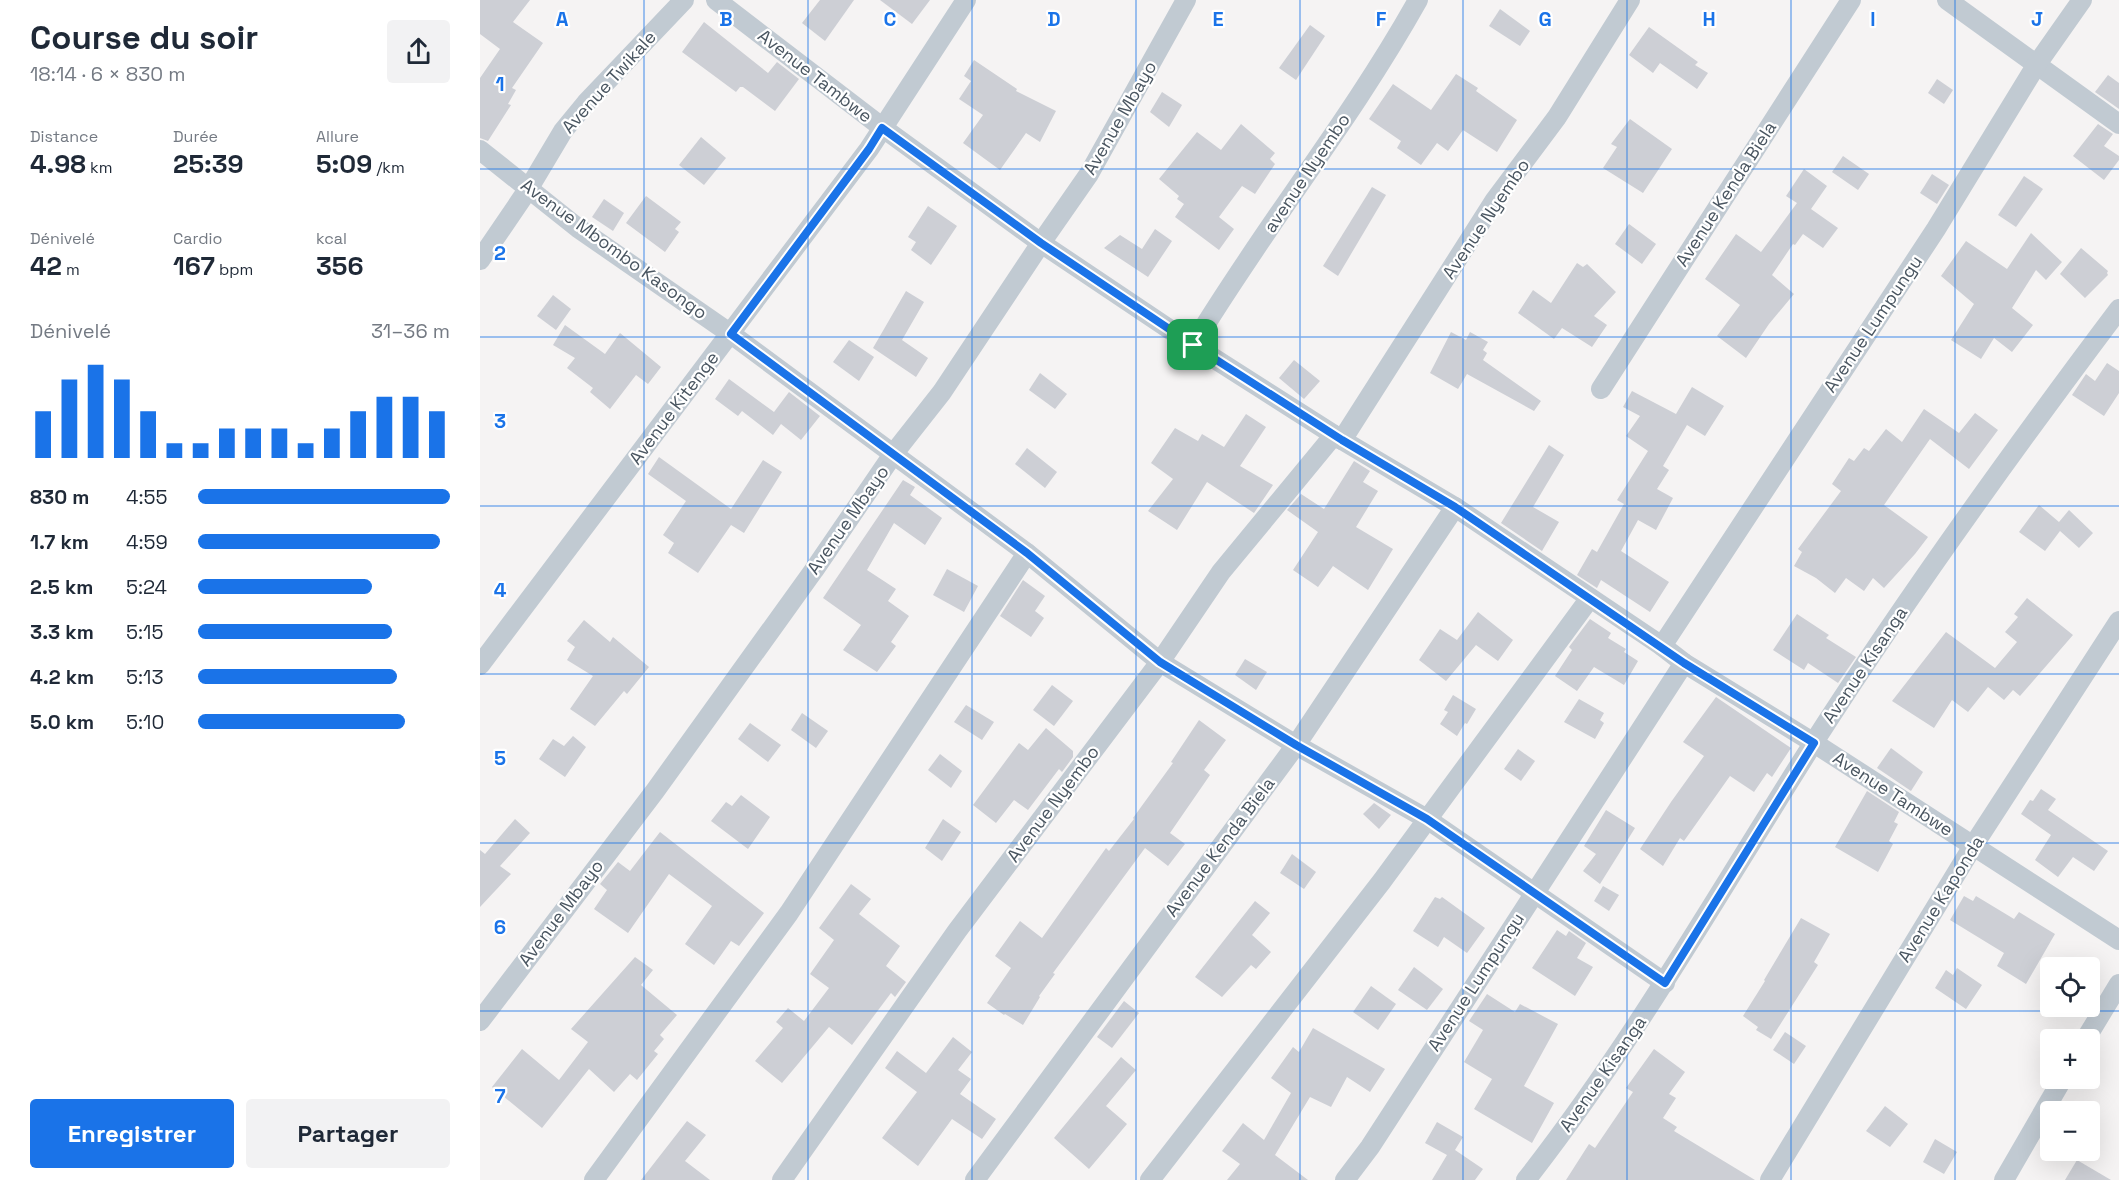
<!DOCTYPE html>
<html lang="fr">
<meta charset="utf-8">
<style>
body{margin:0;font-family:"Space Grotesk",sans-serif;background:#f2f2f3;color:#1f2937;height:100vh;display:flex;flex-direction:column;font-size:22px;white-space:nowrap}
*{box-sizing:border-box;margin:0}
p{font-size:20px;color:#747a83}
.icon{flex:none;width:33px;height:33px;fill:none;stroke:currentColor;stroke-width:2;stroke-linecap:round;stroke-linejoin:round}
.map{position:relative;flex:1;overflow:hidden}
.drawer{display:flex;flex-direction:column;background:#fff;width:480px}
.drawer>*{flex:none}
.buttons{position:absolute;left:1560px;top:957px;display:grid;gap:12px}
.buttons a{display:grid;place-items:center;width:60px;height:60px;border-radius:6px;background:#fff;box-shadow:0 6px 24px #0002;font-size:30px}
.pin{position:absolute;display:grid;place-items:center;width:51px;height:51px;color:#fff;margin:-26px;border-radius:12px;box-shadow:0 3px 9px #0006}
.round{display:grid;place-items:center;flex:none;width:63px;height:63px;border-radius:6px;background:#f2f2f3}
.head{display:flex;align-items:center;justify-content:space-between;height:102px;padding:0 30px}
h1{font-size:33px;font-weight:700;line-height:45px}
.metrics{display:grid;grid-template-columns:repeat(3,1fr);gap:9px;height:102px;padding:6px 30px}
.metrics div{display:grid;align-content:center}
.metrics b{font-size:26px;font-weight:700}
.metrics small{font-size:16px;font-weight:400}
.metrics p{font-size:16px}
.chart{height:168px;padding:12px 30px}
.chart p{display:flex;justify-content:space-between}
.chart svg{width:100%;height:108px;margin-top:6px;stroke:#1a73e8;stroke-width:6}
.button{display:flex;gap:12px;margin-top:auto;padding:12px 30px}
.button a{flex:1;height:69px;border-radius:6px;background:#1a73e8;color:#fff;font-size:24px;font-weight:700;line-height:69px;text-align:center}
.button a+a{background:#f2f2f3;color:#1f2937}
ul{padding:0 30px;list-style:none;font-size:20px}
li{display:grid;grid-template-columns:96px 72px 1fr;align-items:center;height:45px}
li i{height:15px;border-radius:8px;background:#1a73e8}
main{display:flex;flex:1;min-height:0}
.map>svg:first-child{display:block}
.building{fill:#cdcfd5}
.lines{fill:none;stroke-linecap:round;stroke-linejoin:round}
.street{stroke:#c1cad2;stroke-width:20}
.route-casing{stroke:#fff;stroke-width:12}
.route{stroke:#1a73e8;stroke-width:8}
.grid{fill:none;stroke:#1a73e8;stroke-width:1.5;stroke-opacity:0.55}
.labels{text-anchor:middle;stroke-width:4.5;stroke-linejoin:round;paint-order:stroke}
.street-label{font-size:18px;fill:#4a5661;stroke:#fff}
.grid-label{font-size:20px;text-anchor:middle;font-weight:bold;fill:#1a73e8;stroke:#fff;stroke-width:4.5;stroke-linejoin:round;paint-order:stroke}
</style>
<main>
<section class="drawer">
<div class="head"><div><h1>Course du soir</h1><p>18:14 · 6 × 830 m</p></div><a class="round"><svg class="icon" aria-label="share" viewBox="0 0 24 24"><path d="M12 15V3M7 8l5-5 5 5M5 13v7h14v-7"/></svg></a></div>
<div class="metrics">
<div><p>Distance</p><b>4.98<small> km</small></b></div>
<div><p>Durée</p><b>25:39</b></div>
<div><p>Allure</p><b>5:09<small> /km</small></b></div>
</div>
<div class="metrics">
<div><p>Dénivelé</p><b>42<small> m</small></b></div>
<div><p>Cardio</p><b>167<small> bpm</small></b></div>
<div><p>kcal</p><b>356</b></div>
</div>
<div class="chart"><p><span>Dénivelé</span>31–36 m</p>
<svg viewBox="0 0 160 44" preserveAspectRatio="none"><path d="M5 44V25M15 44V12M25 44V6M35 44V12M45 44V25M55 44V38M65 44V38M75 44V32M85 44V32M95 44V32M105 44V38M115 44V32M125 44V25M135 44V19M145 44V19M155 44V25"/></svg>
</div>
<ul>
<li><b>830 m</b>4:55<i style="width:100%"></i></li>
<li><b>1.7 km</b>4:59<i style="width:96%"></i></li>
<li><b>2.5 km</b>5:24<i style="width:69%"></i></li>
<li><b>3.3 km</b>5:15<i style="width:77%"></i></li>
<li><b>4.2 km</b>5:13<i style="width:79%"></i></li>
<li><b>5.0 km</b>5:10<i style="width:82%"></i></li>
</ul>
<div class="button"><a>Enregistrer</a><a>Partager</a></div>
</section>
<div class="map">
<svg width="1639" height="1180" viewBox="0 0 1639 1180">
<rect width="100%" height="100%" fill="#f5f3f3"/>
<!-- building -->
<g class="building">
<path d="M0 0H50L33 22 63 43 32 88 36 90 28 104 31 105 8 141 0 138V78L20 49 0 34Z"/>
<path d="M340 0H374L345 41 322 23Z"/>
<path d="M400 0H450L432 24Z"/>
<path d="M1020 9 1050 31 1040 46 1009 26Z"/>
<path d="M224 22 288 73 297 62 319 79 295 111 263 87H260L256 92 202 52Z"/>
<path d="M830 25 845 36 816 80 799 68Z"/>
<path d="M1169 27 1218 62 1215 65 1228 73 1217 89 1180 63 1173 73 1149 55Z"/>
<path d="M494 60 537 89 536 91 576 111 560 142 546 133 520 170 483 143 503 115 479 99 491 81 484 76Z"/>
<path d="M976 74 998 88 996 91 1037 120 1017 152 983 130 968 151 957 143 941 165 917 148 921 141 889 119 913 84 951 110Z"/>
<path d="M1628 75 1639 83V109L1615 92Z"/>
<path d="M1457 79 1473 90 1464 104 1448 93Z"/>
<path d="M682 92 702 105 689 127 670 112Z"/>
<path d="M1150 119 1192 149 1163 193 1123 168 1137 147 1131 144Z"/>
<path d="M761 124 795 153 790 159 795 164 775 194 762 186 739 217 754 229 739 250 695 217 704 204 697 199 699 196 679 179 717 132 741 150Z"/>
<path d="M1618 124 1633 134 1624 146 1639 156V160L1624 180 1593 156Z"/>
<path d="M221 137 246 158 224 185 199 165Z"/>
<path d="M1363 156 1389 174 1378 190 1352 172Z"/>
<path d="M1324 169 1347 186 1331 209 1358 228 1343 248 1323 234 1315 245 1313 244 1292 275 1314 294 1289 324 1266 358 1237 336 1260 305 1225 279 1256 234 1281 252 1317 203 1306 196Z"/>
<path d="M1452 174 1469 185 1457 204 1440 193Z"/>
<path d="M1544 176 1563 189 1536 227 1518 215Z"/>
<path d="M892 187 906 195 858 276 843 266Z"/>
<path d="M166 196 201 222 195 229 199 232 185 252 146 223Z"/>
<path d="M124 199 144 213 133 231 112 217Z"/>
<path d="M448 206 477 226 451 265 431 250 436 242 428 237Z"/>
<path d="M1149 224 1176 244 1162 264 1135 244Z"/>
<path d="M675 229 692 241 668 277 624 248 640 235 662 249Z"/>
<path d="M1551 233 1582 262 1566 280 1556 270 1532 308 1553 325 1532 352 1514 338 1501 359 1471 340 1494 304 1461 276 1486 241 1527 269Z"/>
<path d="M1601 248 1628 271 1627 273 1628 275 1605 298 1580 274Z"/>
<path d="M1097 263 1103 267 1107 264 1136 292 1114 316 1127 325 1112 347 1082 328 1074 339 1038 313 1053 290 1071 303Z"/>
<path d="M426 291 444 302 422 340 448 358 436 377 393 348Z"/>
<path d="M73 295 91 309 76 330 57 316Z"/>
<path d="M85 325 125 354 140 333 181 367 168 384 156 375 130 409 110 392 113 388 87 368 95 358 73 345Z"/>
<path d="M971 332 986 340 990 332 1008 342 1003 350 1007 353 1003 360 1061 401 1054 411 987 374 978 389 950 373Z"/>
<path d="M369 340 394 357 379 381 353 362Z"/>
<path d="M814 360 840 381 824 399 799 378Z"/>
<path d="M1627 363 1639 371V393L1624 416 1592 395 1606 374 1615 381Z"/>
<path d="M560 373 587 394 575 409 549 390Z"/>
<path d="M249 379 294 412 309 392 340 416 321 440 301 424 293 435 262 411 258 416 235 399Z"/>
<path d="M1212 387 1244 406 1225 436 1207 425 1183 466 1189 470 1177 489 1193 498 1176 530 1158 520 1141 551 1189 582 1170 612 1121 580 1117 588 1097 575 1112 549 1117 552 1144 504 1137 500 1168 451 1146 436 1160 416 1143 407 1152 391 1196 414Z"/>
<path d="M1444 409 1479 433 1495 413 1518 430 1489 469 1450 439 1404 505 1448 537 1435 554 1404 588 1393 578 1384 591 1366 578 1355 593 1336 578 1314 566 1322 552 1318 549 1361 491 1352 484 1369 458 1374 461 1384 448 1389 451 1406 429 1422 442Z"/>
<path d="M766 414 786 427 760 466 793 485 774 513 727 482 697 530 668 511 693 479 671 463 695 428 718 441 722 434 744 447Z"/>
<path d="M1069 445 1084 455 1053 507 1079 522 1062 551 1021 523Z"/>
<path d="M547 448 577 472 565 488 535 464Z"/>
<path d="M179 457 251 509 283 460 302 472 264 533 251 525 218 573 188 553 194 543 183 535 206 501 168 474Z"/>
<path d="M874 461 890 471 883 482 898 491 876 527 913 549 888 590 853 566 838 587 813 570 838 532 807 510 821 494 844 509Z"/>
<path d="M423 480 435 487 430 495 462 518 445 545 414 523 387 570 416 589 408 601 429 616 411 642 416 646 397 672 363 650 381 625 343 598Z"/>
<path d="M1559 505 1579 522 1589 510 1613 533 1599 548 1580 531 1565 551 1539 532Z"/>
<path d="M467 569 498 586 484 612 453 595Z"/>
<path d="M543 580 565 596 555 611 564 618 551 637 520 616Z"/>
<path d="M1547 598 1593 635 1540 696 1533 690 1524 700 1508 687 1488 712 1472 700 1454 728 1412 701 1466 632 1515 668 1537 642 1525 632 1538 617 1534 614Z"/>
<path d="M998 612 1033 640 1018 661 996 645 966 681 939 660 960 629 977 640Z"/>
<path d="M1317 614 1349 635 1346 638 1376 657 1358 683 1328 663 1324 670 1293 650Z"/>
<path d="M1110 619 1131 633 1128 638 1146 649 1144 652 1158 661 1144 685 1114 667 1097 691 1075 676 1092 650 1089 647Z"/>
<path d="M104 620 130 642 133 637 169 667 147 694 144 691 115 726 90 709 113 676 87 660 95 647 87 641Z"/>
<path d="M765 659 787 672 776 690 755 675Z"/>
<path d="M572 685 593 701 574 726 553 710Z"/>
<path d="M973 695 996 709 987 724 985 723 977 736 960 724 968 712 964 710Z"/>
<path d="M1236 697 1311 748 1292 777 1287 773 1274 792 1250 776 1204 841 1200 838 1183 866 1160 849 1191 802 1224 756 1203 742Z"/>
<path d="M1099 699 1124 713 1120 720 1124 723 1115 739 1084 722Z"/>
<path d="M486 705 514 722 502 740 474 722Z"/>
<path d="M322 713 348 731 336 748 311 730Z"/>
<path d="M719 720 746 740 724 770 730 775 690 833 705 844 688 866 665 848 573 973 575 974 559 996 560 997 543 1025 525 1014 524 1015 507 1003 531 968 515 956 540 921 562 938 626 848 629 851 654 819 653 818 693 763 691 762Z"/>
<path d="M270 723 301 745 288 762 258 739Z"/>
<path d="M566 728 593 751V757L582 772 579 769 548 810 534 800 516 823 493 805 539 743 548 750Z"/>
<path d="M93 736 106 747 85 777 59 759 73 739 84 746Z"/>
<path d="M1411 748 1443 772 1431 791 1397 768Z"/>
<path d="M1038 749 1055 761 1041 781 1024 769Z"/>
<path d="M460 754 482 771 471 788 448 770Z"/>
<path d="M1561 789 1576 799 1568 810 1628 851 1614 871 1593 857 1578 877 1555 860 1571 835 1541 814 1550 800 1553 801Z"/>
<path d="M1387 791 1419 812 1414 822 1418 824 1409 841 1413 844 1398 872 1355 847Z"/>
<path d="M261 795 290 817 268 849 231 821 246 802 252 806Z"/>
<path d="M894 803 911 815 899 829 883 814Z"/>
<path d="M1126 810 1155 828 1120 884 1103 871 1116 854 1104 846Z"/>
<path d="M35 819 50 833 20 866 31 874 0 907V850L5 854Z"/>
<path d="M463 819 481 832 462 861 445 848Z"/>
<path d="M180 832 284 913 259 946 251 941 234 965 205 944 232 906 189 874 148 933 114 909 127 890 120 884 138 862 150 871Z"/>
<path d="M812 854 836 872 824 889 800 873Z"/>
<path d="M371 884 391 899 379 914 420 946 406 966 426 982 415 997 411 993 372 1045 349 1027 302 1083 275 1061 303 1028 296 1022 308 1008 324 1021 349 988 330 974 354 940 339 928Z"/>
<path d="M1123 886 1139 895 1129 911 1114 901Z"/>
<path d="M1484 896 1493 901 1496 896 1534 919 1539 912 1575 934 1546 984 1517 966 1524 953 1470 920Z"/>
<path d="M955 897 960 899 962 897 1005 928 987 953 964 937 958 947 933 931Z"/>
<path d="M775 901 790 913 772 935 791 952 776 969 771 965 742 997 715 977Z"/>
<path d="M1321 918 1350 934 1334 962 1338 965 1291 1039 1276 1030 1278 1027 1263 1016 1285 981 1284 980Z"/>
<path d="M1077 930 1086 936 1089 931 1106 943 1097 958 1113 967 1095 996 1052 968Z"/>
<path d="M155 957 173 970 161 985 197 1015 180 1035 184 1039 174 1051 178 1054 157 1080 150 1074 134 1092 109 1069 62 1128 12 1087 42 1049 79 1080 108 1042 91 1029Z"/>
<path d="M934 967 963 989 947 1010 918 990Z"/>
<path d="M1477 968 1502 985 1486 1009 1455 988 1466 970 1473 975Z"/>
<path d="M891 986 916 1004 898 1030 873 1012Z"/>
<path d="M1007 994 1035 1012 1040 1004 1078 1024 1044 1086 1074 1103 1052 1143 994 1109 1012 1079 984 1062 1003 1030 989 1021Z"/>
<path d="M644 1001 659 1013 632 1048 617 1037Z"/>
<path d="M833 1028 905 1069 890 1092 867 1077 851 1107 830 1097 795 1155 828 1180H747L760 1164 742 1151 763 1123 784 1140 811 1093 791 1078 813 1047 819 1052Z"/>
<path d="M1305 1032 1326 1046 1314 1064 1293 1050Z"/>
<path d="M473 1037 492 1052 478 1070 491 1079 480 1094 516 1119 502 1139 472 1119 438 1166 402 1138 437 1092 405 1068 417 1051 446 1073Z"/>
<path d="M1174 1049 1205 1072 1189 1094 1196 1098 1183 1118 1197 1127 1194 1131 1275 1180H1086L1109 1144 1115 1148 1153 1092 1146 1088Z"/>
<path d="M641 1057 656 1070 626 1106 647 1124 609 1169 574 1138Z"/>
<path d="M1405 1106 1428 1124 1410 1147 1386 1131Z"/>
<path d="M207 1121 226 1135 205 1161 230 1180H161Z"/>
<path d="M957 1122 983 1137 975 1150 1003 1169 995 1180H952L967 1155 945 1143Z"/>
<path d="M1455 1139 1477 1152 1464 1174 1443 1162Z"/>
<path d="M1597 1160 1631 1180H1585Z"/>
</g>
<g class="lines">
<!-- street -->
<g class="street">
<path d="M236 0 403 128 561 243 713 345 862 440 975 507 1182 646 1204 663 1334 743 1639 940"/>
<path d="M1467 0 1639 124"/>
<path d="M0 150 98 228 251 334 547 553 680 662 816 745 947 819 1185 983"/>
<path d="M0 260 49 188 83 131 106 103 204 0"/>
<path d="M713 345C784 227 871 120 938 0"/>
<path d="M1121 389 1371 0"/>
<path d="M862 440 1015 200 1077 117 1150 0"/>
<path d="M1182 646 1456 229 1557 64 1602 0"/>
<path d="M0 665 389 149 486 0"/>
<path d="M0 1021 175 791 334 570 414 453 462 392 561 243 609 174 706 0"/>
<path d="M1605 1040 1639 984"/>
<path d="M114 1180 309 913 547 553"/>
<path d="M302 1180 477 931 680 662 741 572 854 435"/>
<path d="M495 1180 816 745 975 507"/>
<path d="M670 1180 902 881 1110 598"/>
<path d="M865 1180 890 1147 1204 663"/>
<path d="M1046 1180C1154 1042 1240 890 1334 742 1429 594 1533 450 1639 309"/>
<path d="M1290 1180 1493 846 1639 621"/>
<path d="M1524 1180 1583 1078"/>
</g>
</g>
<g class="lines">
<!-- route casing -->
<g class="route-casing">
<path id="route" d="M402 128 561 243 713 345 862 440 975 507 1204 663 1334 743 1185 983 947 819 816 745 680 662 547 553 251 334 389 149Z"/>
</g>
<!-- route -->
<use href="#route" class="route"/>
</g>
<!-- grid -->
<path class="grid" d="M164 0V1180M328 0V1180M492 0V1180M656 0V1180M820 0V1180M983 0V1180M1147 0V1180M1311 0V1180M1475 0V1180M0 169H1639M0 337H1639M0 506H1639M0 674H1639M0 843H1639M0 1011H1639"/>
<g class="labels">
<!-- street labels -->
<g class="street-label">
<text transform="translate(335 76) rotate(38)" y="6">Avenue Tambwe</text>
<text transform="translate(129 82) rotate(-48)" y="6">Avenue Twikale</text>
<text transform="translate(640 118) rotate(-60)" y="6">Avenue Mbayo</text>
<text transform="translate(827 173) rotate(-56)" y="6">avenue Nyembo</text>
<text transform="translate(1246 194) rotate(-57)" y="6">Avenue Kenda Biela</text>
<text transform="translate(1006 219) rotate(-56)" y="6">Avenue Nyembo</text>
<text transform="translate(134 249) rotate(36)" y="6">Avenue Mbombo Kasongo</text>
<text transform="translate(1393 324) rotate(-56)" y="6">Avenue Lumpungu</text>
<text transform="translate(194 408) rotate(-53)" y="6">Avenue Kitenge</text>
<text transform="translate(368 520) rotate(-55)" y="6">Avenue Mbayo</text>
<text transform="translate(1385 665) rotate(-56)" y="6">Avenue Kisanga</text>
<text transform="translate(1413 794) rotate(33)" y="6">Avenue Tambwe</text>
<text transform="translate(573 804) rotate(-53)" y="6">Avenue Nyembo</text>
<text transform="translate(740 847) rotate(-53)" y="6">Avenue Kenda Biela</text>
<text transform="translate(1461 899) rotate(-58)" y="6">Avenue Kaponda</text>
<text transform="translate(81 913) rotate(-53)" y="6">Avenue Mbayo</text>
<text transform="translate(996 982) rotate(-57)" y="6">Avenue Lumpungu</text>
<text transform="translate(1123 1074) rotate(-55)" y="6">Avenue Kisanga</text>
</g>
</g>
<g class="grid-label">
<text x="82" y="26">A</text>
<text x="246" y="26">B</text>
<text x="410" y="26">C</text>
<text x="574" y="26">D</text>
<text x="738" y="26">E</text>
<text x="901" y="26">F</text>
<text x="1065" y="26">G</text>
<text x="1229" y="26">H</text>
<text x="1393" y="26">I</text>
<text x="1557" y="26">J</text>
<text x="20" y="91">1</text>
<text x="20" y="260">2</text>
<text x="20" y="428">3</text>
<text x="20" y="597">4</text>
<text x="20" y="765">5</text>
<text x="20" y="934">6</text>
<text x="20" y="1103">7</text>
</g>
</svg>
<div class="buttons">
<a><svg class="icon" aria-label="locate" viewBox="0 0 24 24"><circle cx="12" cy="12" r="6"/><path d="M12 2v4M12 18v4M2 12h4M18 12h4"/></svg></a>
<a>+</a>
<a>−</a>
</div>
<div class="pin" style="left:713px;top:345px;background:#1e9e55"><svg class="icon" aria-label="arrive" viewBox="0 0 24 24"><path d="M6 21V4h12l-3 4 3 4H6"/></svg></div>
</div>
</main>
